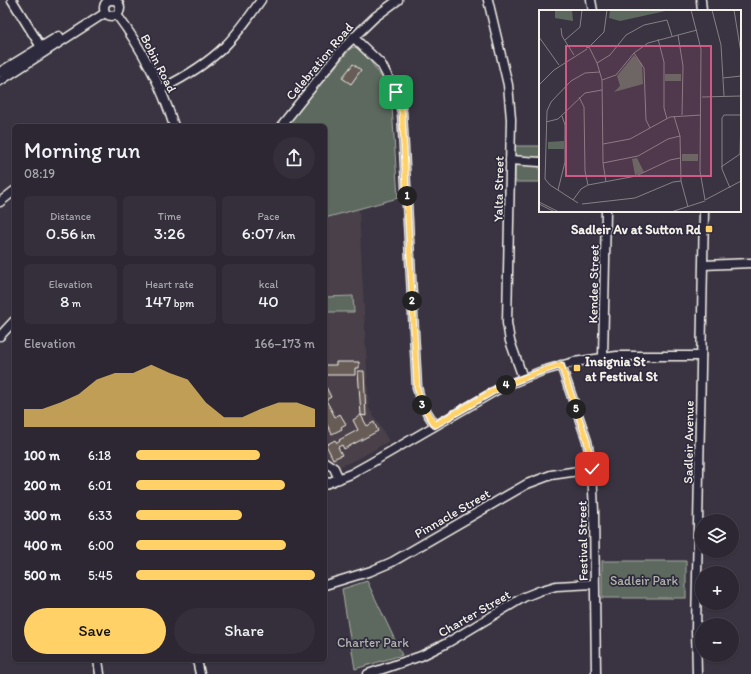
<!DOCTYPE html>
<meta charset="utf-8">
<style>
body{margin:0;font-family:Itim,sans-serif;background:#342f3a;color:#f1f3f6;height:100vh;display:flex;flex-direction:column;font-size:15px;white-space:nowrap}
*{box-sizing:border-box;margin:0}
p{font-size:13px;color:#a6a5ac}
.icon{flex:none;width:22px;height:22px;fill:none;stroke:currentColor;stroke-width:2;stroke-linecap:round;stroke-linejoin:round}
.map{position:relative;flex:1;overflow:hidden}
.drawer{position:absolute;left:12px;top:124px;width:315px;height:538px;display:flex;flex-direction:column;background:#2c2732;border-radius:6px;box-shadow:0 1px 3px #0004,0 0 0 1px #48444d}
.drawer>*{flex:none}
.fabs{position:absolute;left:695px;top:514px;display:grid;gap:8px}
.fabs a{display:grid;place-items:center;width:44px;height:44px;border-radius:50%;background:#2c2732;box-shadow:0 1px 3px #0004,0 0 0 1px #48444d;font-size:20px}
.pin{position:absolute;display:grid;place-items:center;width:34px;height:34px;color:#fff;margin:-17px;border-radius:8px;box-shadow:0 2px 6px #0006}
.km{position:absolute;width:20px;height:20px;margin:-10px;border-radius:50%;background:#222;color:#fff;font-size:11px;line-height:20px;text-align:center}
.round{display:grid;place-items:center;flex:none;width:42px;height:42px;border-radius:21px;background:#342f3a}
.overview{display:flex;align-items:center;justify-content:space-between;height:68px;padding:0 12px}
h1{font-size:22px;font-weight:600;line-height:30px}
.stats{display:grid;grid-template-columns:repeat(3,1fr);gap:6px;height:68px;padding:4px 12px}
.stats div{display:grid;align-content:center;border-radius:6px;background:#342f3a;text-align:center}
.stats b{font-size:17px;font-weight:600}
.stats small{font-size:11px;font-weight:400}
.stats p{font-size:11px}
.chart{height:112px;padding:8px 12px}
.chart p{display:flex;justify-content:space-between}
.chart svg{width:100%;height:72px;margin-top:4px;fill:#ffd166;opacity:.7}
.action{display:flex;gap:8px;margin-top:auto;padding:8px 12px}
.action a{flex:1;height:46px;border-radius:24px;background:#ffd166;color:#111;font-size:16px;font-weight:600;line-height:46px;text-align:center}
.action a+a{background:#342f3a;color:#f1f3f6}
ul{padding:0 12px;list-style:none;font-size:13px}
li{display:grid;grid-template-columns:64px 48px 1fr;align-items:center;height:30px}
li i{height:10px;border-radius:5px;background:#ffd166}
.map>svg:first-child{display:block}
.built{fill:#484048}
.green{fill:#5d695e;stroke:#a8ada3}
.building{fill:#685b57;stroke:#f4f1e8}
.lines{fill:none;stroke-linecap:round;stroke-linejoin:round}
.minor-casing{stroke:#f4f1e8;stroke-width:11}
.minor{stroke:#2f2a3d;stroke-width:8}
.route-casing{stroke:#fff;stroke-width:8}
.route{stroke:#ffd166;stroke-width:5}
.poi-dot{fill:#ffd166;stroke:#2f2a3d;stroke-width:1.5}
.labels{text-anchor:middle;stroke-width:3.5;stroke-linejoin:round;paint-order:stroke}
.street-label{font-size:13px;fill:#f4f1e8;stroke:#2f2a3d}
.poi-label{font-size:13px;font-weight:bold;fill:#f4f1e8;stroke:#2f2a3d;text-anchor:end}
.park-label{font-size:13px;fill:#b0b4aa;stroke:#2f2a3d}
.inset-road{fill:none;stroke:#848084;stroke-width:1}
.view{fill:#d15985;fill-opacity:0.15;stroke:#d15985;stroke-width:2}
.inset-edge{fill:none;stroke:#f4f1e8;stroke-width:2}
</style>
<div class="map">
<svg width="751" height="674" viewBox="0 0 751 674">
<rect width="100%" height="100%" fill="#3a3442"/>
<filter id="ink" filterUnits="userSpaceOnUse"><feTurbulence type="fractalNoise" baseFrequency=".025" numOctaves="2"/><feDisplacementMap in="SourceGraphic" scale="8" xChannelSelector="R" yChannelSelector="G"/><feConvolveMatrix kernelMatrix="1 2 1 2 8 2 1 2 1" color-interpolation-filters="sRGB"/></filter>
<g filter="url(#ink)">
<!-- built -->
<path class="built" d="M359 209 369 408 389 441 358 459 325 473V218Z"/>
<!-- green -->
<g class="green">
<path d="M354 47 362 49 391 91 398 198 325 218V126H286L351 48Z"/>
<rect x="515" y="146" width="25" height="36"/>
<path d="M353 296 354 312H325V297Z"/>
<rect x="602" y="561" width="84" height="37"/>
<path d="M367 581 402 655 355 669 342 589Z"/>
</g>
<!-- building -->
<g class="building">
<path d="M353 64 361 70 351 84 342 78Z"/>
<path d="M336 362H359V368H355V375H325V365H336Z"/>
<path d="M358 371H364L366 416 361 415Z"/>
<path d="M326 387 331 397 326 400 335 417 340 414 346 424 341 427 342 429 332 434 325 421Z"/>
<path d="M361 415 367 426 374 422 378 431 344 449 342 445 338 447 342 455 333 459 326 445 335 440 337 443 340 441 339 440 358 430 353 420Z"/>
</g>
<g class="lines">
<!-- minor casing -->
<g class="minor-casing">
<g id="minor">
<path d="M12 0 41 47"/>
<path d="M488 0 508 85 511 119 507 323 510 341 523 378"/>
<path d="M591 0 593 11"/>
<path d="M701 0 702 11"/>
<circle cx="112" cy="8" r="8"/>
<path d="M117 15C143 50 161 84 174 126"/>
<path d="M353 37 381 64 396 92 402 112 417 387 421 403 435 425"/>
<path d="M0 72 59 36"/>
<path d="M0 81 105 13"/>
<path d="M161 89C183 78 207 64 225 46 239 32 250 16 261 0"/>
<path d="M281 126 344 47 375 17 398 0"/>
<path d="M510 160 540 162"/>
<path d="M0 202 14 191"/>
<path d="M704 265 751 263"/>
<path d="M0 336 14 321"/>
<path d="M603 358 606 211"/>
<path d="M561 365 587 441 592 469 594 512 596 674"/>
<path d="M325 462 334 468 339 479"/>
<path d="M325 484 351 474 369 464 502 387 542 371 574 362 617 356H701"/>
<path d="M325 585 371 571 392 562 527 484 551 475 592 469"/>
<path d="M98 660 100 674"/>
<path d="M197 660 200 674"/>
<path d="M368 674 421 656 447 643 524 597 539 591 556 586 594 584"/>
<path d="M697 674 696 629 704 211"/>
</g>
</g>
<!-- minor -->
<use href="#minor" class="minor"/>
</g>
</g>
<g class="lines" filter="url(#ink)">
<!-- route casing -->
<g class="route-casing">
<path id="route" d="M396 92 402 112 417 387 421 403 435 425 502 386 542 371 561 365 587 441 592 469"/>
</g>
<!-- route -->
<use href="#route" class="route"/>
</g>
<!-- markers -->
<g class="poi-dot">
<rect x="705" y="225" width="8" height="8" rx="2"/>
<rect x="573" y="364" width="8" height="8" rx="2"/>
</g>
<g class="labels">
<!-- street labels -->
<g class="street-label">
<text transform="translate(319 61) rotate(-50)" y="5">Celebration Road</text>
<text transform="translate(159 63) rotate(63)" y="5">Bobin Road</text>
<text transform="translate(498 189) rotate(-89)" y="5">Yalta Street</text>
<text transform="translate(593 284) rotate(-89)" y="5">Kendee Street</text>
<text transform="translate(688 442) rotate(-89)" y="5">Sadleir Avenue</text>
<text transform="translate(452 513) rotate(-30)" y="5">Pinnacle Street</text>
<text transform="translate(582 541) rotate(-91)" y="5">Festival Street</text>
<text transform="translate(474 613) rotate(-30)" y="5">Charter Street</text>
</g>
<!-- poi labels -->
<g class="poi-label">
<text x="701" y="234">Sadleir Av at Sutton Rd</text>
<text x="585" y="366" text-anchor="start">Insignia St<tspan x="585" dy="15">at Festival St</tspan></text>
</g>
<!-- park labels -->
<g class="park-label">
<text x="644" y="585">Sadleir Park</text>
<text x="373" y="647">Charter Park</text>
</g>
</g>
<!-- overview -->
<g transform="translate(539 10)">
<rect width="202" height="202" fill="#3a3442"/>
<path d="M16 0H33L34 11 16 8ZM71 0H131L81 11 70 8ZM95 45 103 54 104 74 75 82 81 76 78 66ZM126 64H142V71H126ZM25 131V139H9V132ZM143 144H159V151H143ZM98 148 105 162 96 165 93 149Z" fill="#5d695e"/>
<path class="inset-road" d="M152 0 162 39 161 161 166 190 202 171M173 0 182 35 185 86M195 0 202 43M22 18 23 26 35 45M139 25 144 56 143 105M0 27 20 55M119 29 125 52V98L128 109M26 30 41 17 43 0M50 37 65 22 68 0M47 38 50 37 58 53 63 70 64 153 67 172M95 43 105 58 107 110 111 118M58 53 71 45 87 25 105 15 128 10 133 26M184 68 202 66M63 70 77 65 95 43 109 33 158 20M0 75 15 60 48 39M40 87 45 97 46 161 49 175M163 87 202 86M135 106 141 126 142 171 149 197M7 112 19 109 46 83 63 80M64 134 91 129 131 107 162 105M64 153 99 146 129 129 141 126M182 157 201 144 202 105M191 178 183 159V108L185 105H202M19 180 26 152V115L23 106M34 190 42 179 49 175 97 166 131 150 141 148M0 192 20 202M39 193 11 175 6 169 8 101 12 92 32 71 46 63 61 62M0 194 16 202M43 194 96 188 134 172 142 171M132 202 166 191"/>
<path class="view" d="M27 36H172V166H27Z"/>
<rect width="202" height="202" class="inset-edge"/>
</g>
</svg>
<div class="fabs">
<a><svg class="icon" aria-label="layers" viewBox="0 0 24 24"><path d="M12 4l9 5-9 5-9-5zM3 14l9 5 9-5"/></svg></a>
<a>+</a>
<a>−</a>
</div>
<div class="pin" style="left:396px;top:92px;background:#1e9e55"><svg class="icon" aria-label="arrive" viewBox="0 0 24 24"><path d="M6 21V4h12l-3 4 3 4H6"/></svg></div>
<div class="pin" style="left:592px;top:469px;background:#d93025"><svg class="icon" aria-label="check" viewBox="0 0 24 24"><path d="M5 12l5 5 9-10"/></svg></div>
<b class="km" style="left:407px;top:196px">1</b>
<b class="km" style="left:412px;top:301px">2</b>
<b class="km" style="left:422px;top:405px">3</b>
<b class="km" style="left:506px;top:385px">4</b>
<b class="km" style="left:576px;top:409px">5</b>
<section class="drawer">
<div class="overview"><div><h1>Morning run</h1><p>08:19</p></div><a class="round"><svg class="icon" aria-label="share" viewBox="0 0 24 24"><path d="M12 15V3M7 8l5-5 5 5M5 13v7h14v-7"/></svg></a></div>
<div class="stats">
<div><p>Distance</p><b>0.56<small> km</small></b></div>
<div><p>Time</p><b>3:26</b></div>
<div><p>Pace</p><b>6:07<small> /km</small></b></div>
</div>
<div class="stats">
<div><p>Elevation</p><b>8<small> m</small></b></div>
<div><p>Heart rate</p><b>147<small> bpm</small></b></div>
<div><p>kcal</p><b>40</b></div>
</div>
<div class="chart"><p><span>Elevation</span>166–173 m</p>
<svg viewBox="0 0 160 44" preserveAspectRatio="none"><path d="M0 44V33L10 33L20 29L30 24L40 15L50 11L60 11L70 6L80 11L90 15L100 29L110 38L120 38L130 33L140 29L150 29L160 33V44z"/></svg>
</div>
<ul>
<li><b>100 m</b>6:18<i style="width:69%"></i></li>
<li><b>200 m</b>6:01<i style="width:83%"></i></li>
<li><b>300 m</b>6:33<i style="width:59%"></i></li>
<li><b>400 m</b>6:00<i style="width:84%"></i></li>
<li><b>500 m</b>5:45<i style="width:100%"></i></li>
</ul>
<div class="action"><a>Save</a><a>Share</a></div>
</section>
</div>
